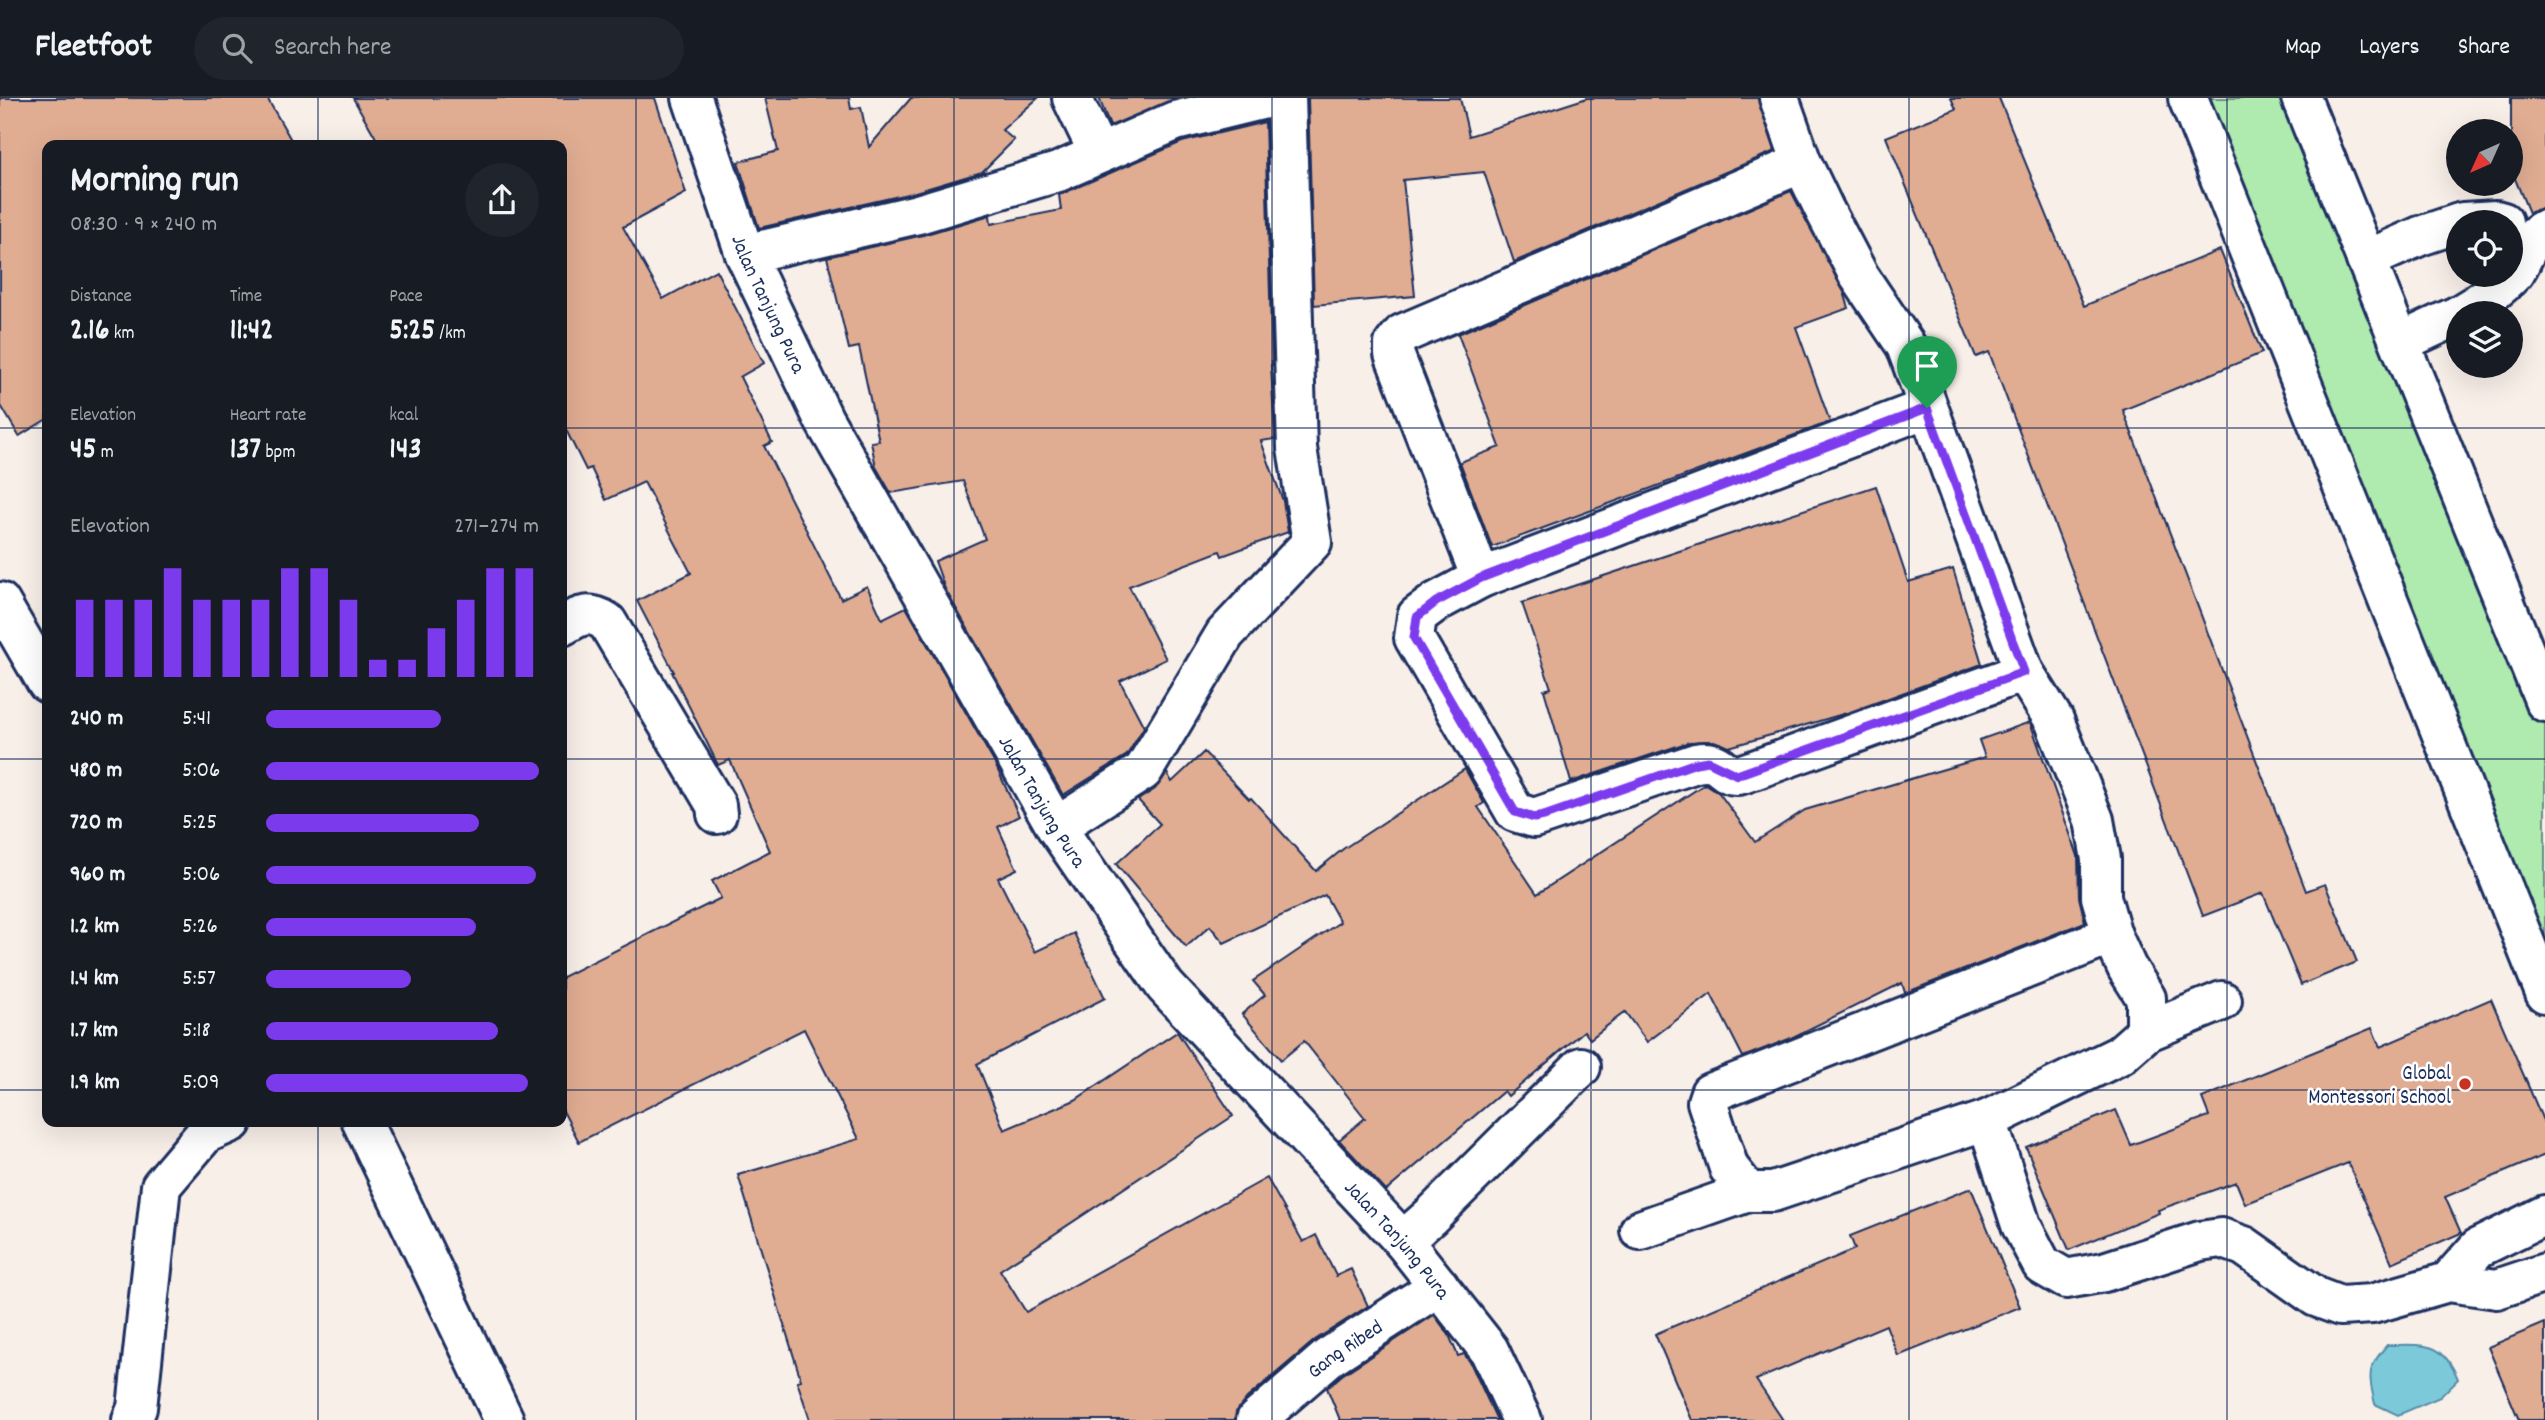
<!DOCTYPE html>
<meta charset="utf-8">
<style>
body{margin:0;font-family:Dekko,sans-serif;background:#20242c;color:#f1f3f6;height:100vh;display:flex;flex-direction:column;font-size:26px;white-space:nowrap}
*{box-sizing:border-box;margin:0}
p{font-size:23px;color:#9ea1a6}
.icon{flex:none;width:38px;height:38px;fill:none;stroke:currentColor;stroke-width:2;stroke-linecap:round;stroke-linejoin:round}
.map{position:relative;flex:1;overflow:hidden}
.sheet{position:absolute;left:42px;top:42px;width:525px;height:987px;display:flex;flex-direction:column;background:#171b24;border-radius:14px;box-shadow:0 7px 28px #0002}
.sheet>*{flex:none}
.needle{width:46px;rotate:225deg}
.fabs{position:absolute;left:2446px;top:21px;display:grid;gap:14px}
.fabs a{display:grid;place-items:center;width:77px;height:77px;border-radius:50%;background:#171b24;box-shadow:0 7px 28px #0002;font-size:35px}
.pin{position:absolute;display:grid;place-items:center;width:60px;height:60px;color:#fff;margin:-72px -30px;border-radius:50% 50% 50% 0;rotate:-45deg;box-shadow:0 0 7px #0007}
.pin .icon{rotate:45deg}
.round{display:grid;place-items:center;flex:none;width:74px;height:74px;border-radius:37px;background:#20242c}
.summary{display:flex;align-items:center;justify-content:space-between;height:119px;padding:0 28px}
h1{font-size:38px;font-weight:700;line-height:52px}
.figures{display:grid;grid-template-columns:repeat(3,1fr);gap:10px;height:119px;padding:7px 28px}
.figures div{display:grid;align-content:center}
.figures b{font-size:30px;font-weight:700}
.figures small{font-size:19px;font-weight:400}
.figures p{font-size:19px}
.chart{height:196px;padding:14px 28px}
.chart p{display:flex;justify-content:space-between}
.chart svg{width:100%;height:126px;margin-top:7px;stroke:#7c3aed;stroke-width:6}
ul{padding:0 28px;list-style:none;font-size:23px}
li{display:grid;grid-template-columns:112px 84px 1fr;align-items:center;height:52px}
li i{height:18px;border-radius:9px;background:#7c3aed}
header{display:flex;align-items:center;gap:42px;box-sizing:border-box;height:98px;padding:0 35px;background:#171b24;border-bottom:2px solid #363941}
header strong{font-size:33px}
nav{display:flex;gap:38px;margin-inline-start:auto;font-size:24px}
.search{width:490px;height:63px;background:#20242c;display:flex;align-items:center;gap:18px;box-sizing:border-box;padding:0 24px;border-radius:38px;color:#9ea1a6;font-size:26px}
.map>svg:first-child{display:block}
.green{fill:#afeaaf;stroke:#658c86;stroke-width:2}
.water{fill:#7ccad9;stroke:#558ca8;stroke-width:2}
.building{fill:#e0ad92;stroke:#1b2f5e;stroke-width:2}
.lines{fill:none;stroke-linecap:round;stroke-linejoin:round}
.minor-casing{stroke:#1b2f5e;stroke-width:44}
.minor{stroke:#fff;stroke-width:38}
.route-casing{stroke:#fff;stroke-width:14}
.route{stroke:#7c3aed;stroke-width:9}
.grid{fill:none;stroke:#1b2f5e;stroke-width:2;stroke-opacity:0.55}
.poi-dot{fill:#c8321e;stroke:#fff;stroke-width:2.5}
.labels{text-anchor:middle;stroke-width:5;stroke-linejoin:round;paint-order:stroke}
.street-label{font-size:21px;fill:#1b2f5e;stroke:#fff}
.poi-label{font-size:21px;fill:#1b2f5e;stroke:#fff;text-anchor:end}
</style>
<header>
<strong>Fleetfoot</strong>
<div class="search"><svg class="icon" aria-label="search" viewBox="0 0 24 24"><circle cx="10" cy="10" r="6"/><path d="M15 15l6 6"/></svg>Search here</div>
<nav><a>Map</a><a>Layers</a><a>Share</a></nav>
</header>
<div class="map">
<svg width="2545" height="1322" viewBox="0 0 2545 1322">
<rect width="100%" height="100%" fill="#f9efe9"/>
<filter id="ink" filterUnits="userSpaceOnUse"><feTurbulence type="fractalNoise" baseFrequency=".0143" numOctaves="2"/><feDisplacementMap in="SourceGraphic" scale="14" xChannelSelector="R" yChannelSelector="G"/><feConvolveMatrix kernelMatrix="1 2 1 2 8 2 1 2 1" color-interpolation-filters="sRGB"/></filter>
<g filter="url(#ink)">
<!-- green -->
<path class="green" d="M2190 0H2302L2545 605V882Z"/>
<!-- water -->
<path class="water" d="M2387 1247C2425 1247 2442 1242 2458 1281L2440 1299 2398 1317 2375 1306C2368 1276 2367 1270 2387 1247Z"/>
<!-- building -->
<g class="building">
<path d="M0 0H267L294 47H47V321L19 338 0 306Z"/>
<path d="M353 0H655L686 95 623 129 663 201 716 172 764 265 740 279 772 344 764 348 841 501 867 488 882 521 906 509 995 666 1019 718 998 729 1017 771 998 780 1035 854 1074 835 1105 900 977 966 1004 1032 1075 1002 1177 934 1233 1018 1000 1172 1026 1214 1267 1080 1303 1144 1316 1137 1336 1178 1351 1171 1368 1208 1315 1242 1247 1300 1236 1314 1235 1322H810L797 1283 801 1282 738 1077 859 1041 804 931 579 1044 562 1011V879L721 800 712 783 770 753 730 662 718 667 672 574H674L637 503 691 475 644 384 606 402 591 370 586 372 562 324V47H380Z"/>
<path d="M765 0H849L851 11 861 9 869 49 911 0H1038L1002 32 1014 42 982 74 912 95 759 130 738 64 778 53Z"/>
<path d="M1099 0H1177L1110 28Z"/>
<path d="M1308 0H1460L1469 38 1587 0H1758L1775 53 1514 164 1484 74 1403 82 1415 198 1314 207Z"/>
<path d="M1951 0H1999L2084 208 2220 152 2262 255 2123 312 2306 793 2325 786 2357 864 2301 887 2263 795 2203 818 1989 254 1976 259 1886 39 1956 11Z"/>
<path d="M2511 0H2545V109L2529 115 2511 71Z"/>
<path d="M1265 24 1272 267H1271L1275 341 1261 343 1283 403 1288 434 1222 458 1220 453 1129 488 1166 561 1120 583 1144 629 1127 657 1063 697 945 491 935 463 985 441 963 383 891 395 876 369 871 344 879 343 859 249 849 251 827 159 923 137 990 117 991 126 1061 112 1059 97 1182 44Z"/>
<path d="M1791 93 1844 194 1849 210 1796 229 1830 324 1492 449 1460 364 1500 349 1458 236Z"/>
<path d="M1876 388 1908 484 1953 471 1982 566 1850 614 1792 631 1729 649 1714 643 1689 644 1571 684 1544 592 1551 590 1522 505Z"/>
<path d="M2030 624 2078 758 2079 799 2085 824 1905 895 1902 885 1789 941 1743 959 1711 896 1647 944 1625 914 1590 941 1584 933 1508 998 1504 993 1386 1093 1339 1042 1365 1020 1304 943 1281 962 1242 916 1265 897 1253 883 1340 824 1325 797 1224 845 1210 828 1186 849 1116 766 1160 726 1138 702 1155 691 1167 675 1172 684 1204 654 1249 701 1251 700 1316 773 1343 751 1465 671 1484 705 1478 709 1537 796 1705 686 1719 695 1755 744 1805 712 1985 659 1979 642Z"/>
<path d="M2491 901 2545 1027V1057L2445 1099 2461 1135 2392 1165 2348 1065 2245 1106 2236 1084 2158 1112 2159 1115 2069 1152 2026 1049 2116 1012 2131 1047 2209 1018 2202 1000 2372 930 2380 949Z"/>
<path d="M1971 1090 2020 1209 1898 1258 1886 1227 1756 1282 1783 1322H1692L1655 1236 1855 1151 1850 1138Z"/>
<path d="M1434 1217 1449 1237 1458 1258 1464 1256 1470 1264 1497 1322H1340L1327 1290 1342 1277Z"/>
<path d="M2545 1225V1322H2519L2488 1249Z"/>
</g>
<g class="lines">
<!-- minor casing -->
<g class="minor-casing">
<g id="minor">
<path id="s1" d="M692 0 745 156 824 322 1056 729 1165 888 1403 1143 1489 1252 1522 1322"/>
<path d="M1072 0 1099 56"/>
<path d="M1779 0 1802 65 1824 111 1859 178 1906 248 2024 574 2054 622 2094 722 2101 761V799L2112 837 2127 870 2146 900V934L2120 957 1987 1022"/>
<path d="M2188 0 2545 895"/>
<path d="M2301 0 2545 604"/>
<path d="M2463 124 2496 122 2503 124"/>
<path d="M745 156 918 116 1058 74 1175 23 1269 0"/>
<path d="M2366 162 2420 138 2459 125"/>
<path d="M2462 215C2481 204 2498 192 2514 175 2525 161 2528 139 2545 131"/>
<path d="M2401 244 2459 217"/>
<path d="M1927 310 1481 480 1436 504 1417 518 1414 540 1515 714 1534 720 1696 665C1723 660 1720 677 1737 677 1742 677 1749 673 1754 672L2024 574"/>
<path d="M1481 480 1394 256V246L1402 236 1802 65"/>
<path d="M0 504 47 585"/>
<path d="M562 528C580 518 587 512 607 524L716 707 717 716"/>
<path d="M1056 729 1143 673 1225 536 1312 444 1297 350 1286 0"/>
<path d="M2146 934 2222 903"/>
<path d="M362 1024 504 1322"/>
<path d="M1748 1094 1729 1070 1707 1004 1710 995 2112 837"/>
<path d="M1640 1132 1748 1094H1773L1987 1022 2021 1127 2042 1167 2066 1181 2104 1174 2200 1143 2221 1140 2244 1148 2316 1199 2340 1208 2372 1206 2448 1184 2497 1191 2545 1175"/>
<path d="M1403 1143 1431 1118 1581 969"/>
<path d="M2448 1184 2478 1150 2545 1117"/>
<path d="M132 1322 137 1310 161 1088 205 1036 232 1024"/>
<path id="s2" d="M1256 1322 1329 1259 1439 1188"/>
</g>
</g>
<!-- minor -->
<use href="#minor" class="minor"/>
</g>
</g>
<g class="lines" filter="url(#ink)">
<!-- route casing -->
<g class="route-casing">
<path id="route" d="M1927 310 2024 574 1737 677 1708 663 1696 665 1544 718 1534 720 1515 714 1414 540 1417 519 1436 504 1481 480Z"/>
</g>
<!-- route -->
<use href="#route" class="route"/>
</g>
<!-- grid -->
<path class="grid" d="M318 0V47M636 0V1322M954 0V1322M1272 0V1322M1591 0V1322M1909 0V1322M2227 0V1322M0 330H47M562 330H2545M0 661H47M562 661H2545M0 992H47M562 992H2545M318 1024V1322"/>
<!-- markers -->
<circle class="poi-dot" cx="2465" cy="986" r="7"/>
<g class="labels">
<!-- street labels -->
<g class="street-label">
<text dy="7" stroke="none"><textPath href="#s1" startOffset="220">Jalan Tanjung Pura</textPath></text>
<text dy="7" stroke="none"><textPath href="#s1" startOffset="788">Jalan Tanjung Pura</textPath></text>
<text dy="7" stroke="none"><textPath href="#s1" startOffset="1354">Jalan Tanjung Pura</textPath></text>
<text dy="7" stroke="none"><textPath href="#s2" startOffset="114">Gang Ribed</textPath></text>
</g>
<!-- poi labels -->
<g class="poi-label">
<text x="2451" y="981">Global<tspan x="2451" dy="24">Montessori School</tspan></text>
</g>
</g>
</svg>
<div class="fabs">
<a><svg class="needle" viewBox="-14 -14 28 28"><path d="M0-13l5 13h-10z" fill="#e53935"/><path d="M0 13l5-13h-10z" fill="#9ea1a6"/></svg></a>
<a><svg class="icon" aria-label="locate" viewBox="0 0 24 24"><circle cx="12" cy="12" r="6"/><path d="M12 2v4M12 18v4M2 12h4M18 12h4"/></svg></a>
<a><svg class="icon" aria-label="layers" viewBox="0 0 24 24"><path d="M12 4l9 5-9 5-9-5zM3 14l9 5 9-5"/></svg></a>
</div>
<div class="pin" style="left:1927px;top:310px;background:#1e9e55"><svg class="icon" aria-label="arrive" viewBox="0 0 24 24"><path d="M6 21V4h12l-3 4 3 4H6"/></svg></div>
<section class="sheet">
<div class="summary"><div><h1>Morning run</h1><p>08:30 · 9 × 240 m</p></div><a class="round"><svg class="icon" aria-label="share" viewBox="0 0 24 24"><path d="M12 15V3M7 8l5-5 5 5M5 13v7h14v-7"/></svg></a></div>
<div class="figures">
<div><p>Distance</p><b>2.16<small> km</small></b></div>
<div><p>Time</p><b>11:42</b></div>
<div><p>Pace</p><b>5:25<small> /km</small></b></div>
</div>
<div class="figures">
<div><p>Elevation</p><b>45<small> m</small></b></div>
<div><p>Heart rate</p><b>137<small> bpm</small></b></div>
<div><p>kcal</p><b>143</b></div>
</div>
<div class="chart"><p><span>Elevation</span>271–274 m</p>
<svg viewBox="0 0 160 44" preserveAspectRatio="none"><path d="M5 44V17M15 44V17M25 44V17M35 44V6M45 44V17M55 44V17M65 44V17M75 44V6M85 44V6M95 44V17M105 44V38M115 44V38M125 44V27M135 44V17M145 44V6M155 44V6"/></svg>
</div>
<ul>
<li><b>240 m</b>5:41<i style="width:64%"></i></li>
<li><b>480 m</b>5:06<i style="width:100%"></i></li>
<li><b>720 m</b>5:25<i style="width:78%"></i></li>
<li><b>960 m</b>5:06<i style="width:99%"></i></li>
<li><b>1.2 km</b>5:26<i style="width:77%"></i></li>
<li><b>1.4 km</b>5:57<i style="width:53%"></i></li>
<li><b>1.7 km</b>5:18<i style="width:85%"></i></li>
<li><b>1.9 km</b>5:09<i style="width:96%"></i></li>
</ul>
</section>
</div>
